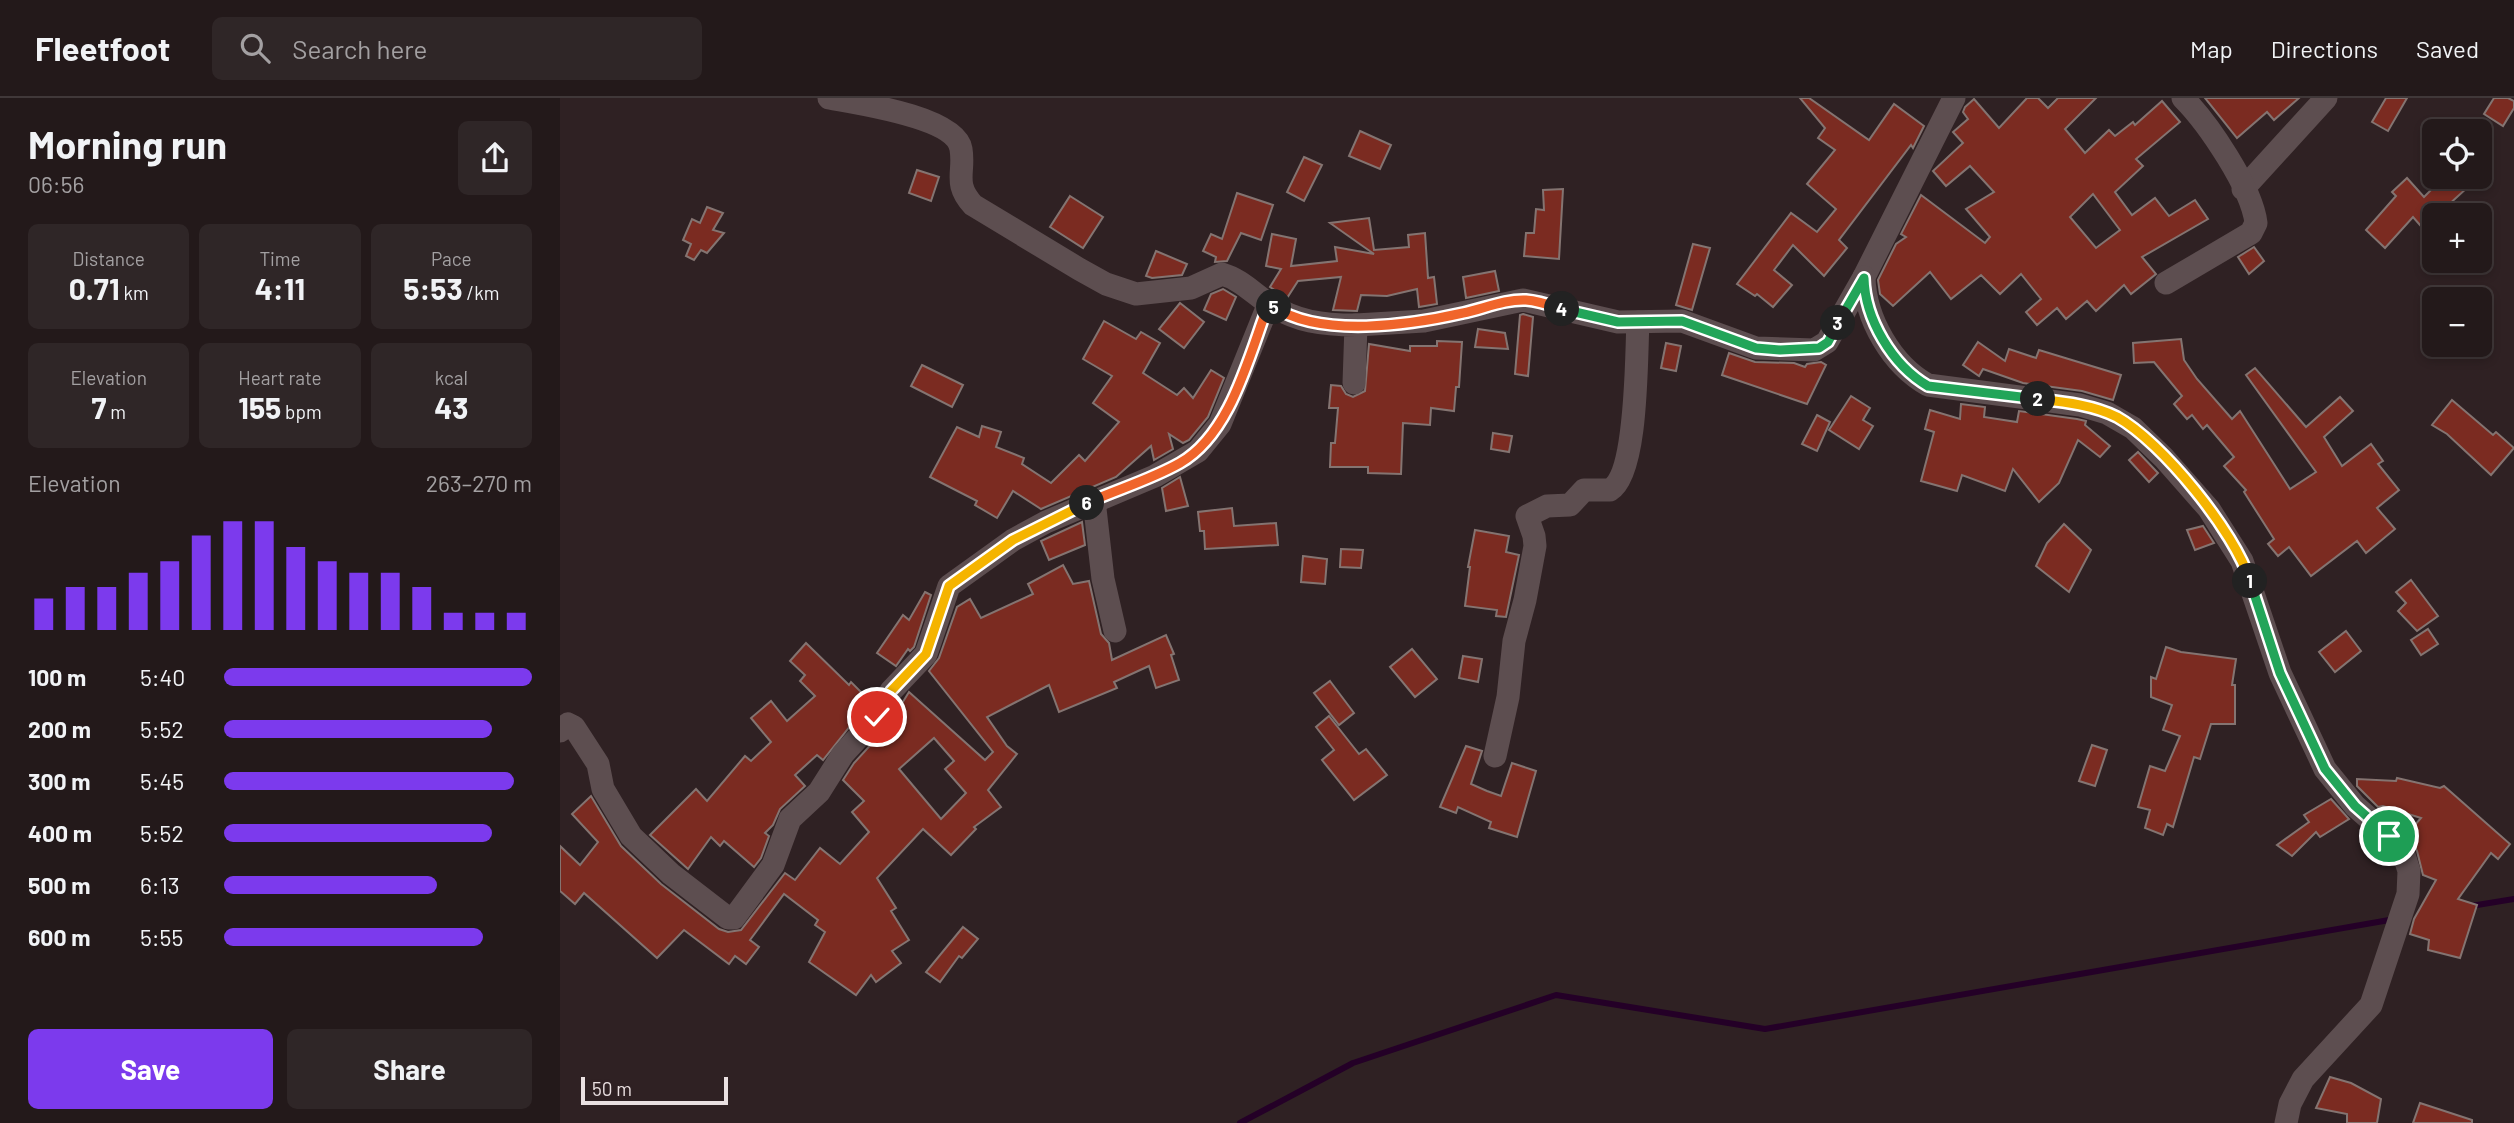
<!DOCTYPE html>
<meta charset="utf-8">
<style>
body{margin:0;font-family:Barlow,sans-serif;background:#2f2627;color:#f1f3f6;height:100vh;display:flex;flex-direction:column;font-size:26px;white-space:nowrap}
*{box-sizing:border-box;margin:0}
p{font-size:23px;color:#a3a0a2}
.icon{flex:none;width:38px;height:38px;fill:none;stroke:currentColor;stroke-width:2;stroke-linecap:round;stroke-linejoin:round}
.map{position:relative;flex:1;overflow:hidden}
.details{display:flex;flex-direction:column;background:#23191a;width:560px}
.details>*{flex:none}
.tools{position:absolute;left:1862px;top:21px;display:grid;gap:14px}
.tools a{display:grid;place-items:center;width:70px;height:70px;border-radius:10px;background:#23191a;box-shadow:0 4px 10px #0003,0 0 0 2px #403839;font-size:35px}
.scale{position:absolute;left:21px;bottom:18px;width:147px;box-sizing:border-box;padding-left:7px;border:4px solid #eae0e1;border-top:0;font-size:19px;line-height:24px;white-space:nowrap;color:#eae0e1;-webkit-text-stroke:5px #2f2123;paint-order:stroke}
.pin{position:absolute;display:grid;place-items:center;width:60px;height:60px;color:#fff;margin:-30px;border:4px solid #fff;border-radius:50%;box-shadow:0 2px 7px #0007}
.km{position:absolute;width:35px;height:35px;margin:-18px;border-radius:50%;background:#222;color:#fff;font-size:19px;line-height:35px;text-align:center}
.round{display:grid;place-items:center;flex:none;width:74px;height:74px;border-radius:10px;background:#2f2627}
.headline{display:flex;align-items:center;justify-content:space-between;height:119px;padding:0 28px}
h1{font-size:38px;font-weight:700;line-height:52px}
.figures{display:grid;grid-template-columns:repeat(3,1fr);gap:10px;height:119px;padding:7px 28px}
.figures div{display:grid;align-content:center;border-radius:10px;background:#2f2627;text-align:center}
.figures b{font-size:30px;font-weight:700}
.figures small{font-size:19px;font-weight:400}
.figures p{font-size:19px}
.chart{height:196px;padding:14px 28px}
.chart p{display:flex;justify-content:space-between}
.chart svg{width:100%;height:126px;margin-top:7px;stroke:#7c3aed;stroke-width:6}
.button{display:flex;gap:14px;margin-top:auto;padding:14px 28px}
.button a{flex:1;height:80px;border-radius:10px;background:#7c3aed;color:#fff;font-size:28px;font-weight:700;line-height:80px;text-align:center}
.button a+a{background:#2f2627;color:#f1f3f6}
ul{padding:0 28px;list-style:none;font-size:23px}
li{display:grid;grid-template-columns:112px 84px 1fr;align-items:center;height:52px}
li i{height:18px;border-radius:9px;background:#7c3aed}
header{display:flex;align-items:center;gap:42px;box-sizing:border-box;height:98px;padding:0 35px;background:#23191a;border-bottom:2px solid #403839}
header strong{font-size:33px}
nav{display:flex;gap:38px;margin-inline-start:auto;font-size:24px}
.search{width:490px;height:63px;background:#2f2627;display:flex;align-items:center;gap:18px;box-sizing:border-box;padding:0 24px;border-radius:10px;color:#a3a0a2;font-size:26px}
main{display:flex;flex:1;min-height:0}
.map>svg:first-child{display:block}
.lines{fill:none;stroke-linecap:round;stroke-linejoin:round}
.stream{stroke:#240027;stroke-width:6}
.building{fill:#7b2b21;stroke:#847471;stroke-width:2;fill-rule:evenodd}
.minor{stroke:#5d4e50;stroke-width:23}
.split-1-casing{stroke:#fff;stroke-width:14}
.split-2-casing{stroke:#fff;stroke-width:14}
.split-3-casing{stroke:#fff;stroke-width:14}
.split-4-casing{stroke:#fff;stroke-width:14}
.split-5-casing{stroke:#fff;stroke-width:14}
.split-6-casing{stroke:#fff;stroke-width:14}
.split-7-casing{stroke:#fff;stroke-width:14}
.split-1{stroke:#22a559;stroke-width:9}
.split-2{stroke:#f5b400;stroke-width:9}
.split-3{stroke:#22a559;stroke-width:9}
.split-4{stroke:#22a559;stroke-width:9}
.split-5{stroke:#f0652b;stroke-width:9}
.split-6{stroke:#f0652b;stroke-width:9}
.split-7{stroke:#f5b400;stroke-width:9}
</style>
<header>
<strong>Fleetfoot</strong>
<div class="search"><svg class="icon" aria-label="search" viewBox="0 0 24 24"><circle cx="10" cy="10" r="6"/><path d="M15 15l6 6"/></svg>Search here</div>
<nav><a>Map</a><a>Directions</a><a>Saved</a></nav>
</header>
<main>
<section class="details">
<div class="headline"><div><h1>Morning run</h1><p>06:56</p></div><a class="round"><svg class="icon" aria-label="share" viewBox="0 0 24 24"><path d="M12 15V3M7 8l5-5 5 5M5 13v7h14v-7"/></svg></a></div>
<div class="figures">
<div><p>Distance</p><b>0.71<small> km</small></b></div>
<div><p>Time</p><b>4:11</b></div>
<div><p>Pace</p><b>5:53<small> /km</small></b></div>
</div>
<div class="figures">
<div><p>Elevation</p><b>7<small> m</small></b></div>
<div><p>Heart rate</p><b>155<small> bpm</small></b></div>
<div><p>kcal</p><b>43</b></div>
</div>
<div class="chart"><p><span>Elevation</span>263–270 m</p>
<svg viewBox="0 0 160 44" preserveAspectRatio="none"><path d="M5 44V33M15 44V29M25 44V29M35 44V24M45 44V20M55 44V11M65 44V6M75 44V6M85 44V15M95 44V20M105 44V24M115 44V24M125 44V29M135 44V38M145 44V38M155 44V38"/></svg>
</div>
<ul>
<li><b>100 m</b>5:40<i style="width:100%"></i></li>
<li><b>200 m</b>5:52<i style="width:87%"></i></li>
<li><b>300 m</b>5:45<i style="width:94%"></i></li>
<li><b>400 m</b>5:52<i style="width:87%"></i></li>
<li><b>500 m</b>6:13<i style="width:69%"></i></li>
<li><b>600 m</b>5:55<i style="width:84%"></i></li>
</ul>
<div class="button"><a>Save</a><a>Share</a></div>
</section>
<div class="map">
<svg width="1954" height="1025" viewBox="0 0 1954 1025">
<rect width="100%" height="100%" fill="#2f2123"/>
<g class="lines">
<!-- stream -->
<g class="stream">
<path d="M1911 808 1954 801"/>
<path d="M680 1025 793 965 996 897 1205 931 1835 821"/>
</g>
</g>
<!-- building -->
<g class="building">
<path d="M1240 0H1249L1309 42 1334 6 1364 28 1353 50 1351 47 1279 142 1287 150 1264 178 1233 147 1214 172 1232 187 1213 209 1197 196 1195 198 1177 186 1231 115 1257 134 1276 111 1247 86 1275 52 1258 40 1265 30Z"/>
<path d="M1467 0H1478L1488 10 1498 0H1536L1505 31 1525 55 1549 32 1555 38 1573 24 1575 27 1602 3 1620 24 1576 61 1583 68 1555 94 1572 117 1595 100 1609 118 1635 102 1648 121 1582 159 1596 176 1571 196 1564 187 1536 213 1527 203 1506 221 1497 210 1477 227 1466 214 1481 201 1461 176 1440 196 1421 177 1391 201 1370 174 1333 208 1320 196 1318 182 1336 146 1346 139 1341 136 1361 97 1425 145 1430 139 1406 111 1434 94 1410 68 1386 88 1373 73 1403 45 1393 34 1408 21 1403 14 1405 9 1414 1 1439 30ZM1533 96 1560 132 1536 150 1510 119Z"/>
<path d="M1645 0H1739L1714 22 1707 14 1677 40Z"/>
<path d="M1826 0H1847L1828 33 1812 24Z"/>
<path d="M1934 0H1948L1954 3V10L1943 28 1924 16Z"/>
<path d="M800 33 831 47 820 71 789 58Z"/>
<path d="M744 59 762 67 744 103 727 94Z"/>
<path d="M357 72 379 79 371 103 349 95Z"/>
<path d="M1884 79H1919L1886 109 1894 117H1874V143L1853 119 1825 150 1806 132 1836 98 1832 94 1847 80 1864 99Z"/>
<path d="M1003 91 999 161 964 158 966 135H974L976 111 984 112 983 92Z"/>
<path d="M677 95 713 107 701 142 681 135 667 163 655 164 656 159 643 153 651 136 662 141Z"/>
<path d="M510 98 543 119 523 150 490 129Z"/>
<path d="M147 109 163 115 153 132 164 135 147 155 141 152 134 162 126 158 131 146 123 142 132 121 140 125Z"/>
<path d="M809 120 814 152 849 149 848 137 865 135 868 180 874 179 877 206 859 209 857 191 827 198 801 197 797 213 773 212 781 179 738 183 727 200 710 189 721 171 706 168 712 136 736 141 731 168 777 163 775 149 814 156 770 125Z"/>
<path d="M1133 146 1150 150 1132 212 1116 207Z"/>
<path d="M1694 149 1704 163 1689 176 1678 159Z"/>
<path d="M596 153 627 166 622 177 592 180 586 178Z"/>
<path d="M935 173 939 193 906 200 903 179Z"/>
<path d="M663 191 676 199 666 222 644 212 651 196Z"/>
<path d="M620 205 644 224 624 250 599 231Z"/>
<path d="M963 216 973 219 968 278 955 276 960 217Z"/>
<path d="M544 223 576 241 581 234 600 245 583 275 617 297 624 290 633 300 651 272 664 280 648 319 629 342 623 345 609 336 613 351 594 362 591 348 556 379 481 411 453 393 437 420 415 407 417 403 370 379 397 329 419 339 422 328 441 334 436 349 464 360 462 366 491 385 519 357 525 363 559 324 533 305 552 278 523 261Z"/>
<path d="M918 231 945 235 948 251 915 249Z"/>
<path d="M1621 241 1624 262 1637 281 1672 321 1680 313 1730 391 1756 374 1686 277 1695 270 1746 329 1780 299 1793 313 1764 339 1782 368 1811 346 1823 363 1818 366 1839 392 1817 410 1835 431 1806 455 1797 443 1751 478 1729 449 1718 458 1708 446 1714 441 1684 394 1686 392 1664 368 1674 359 1647 327 1643 331 1632 317 1627 321 1614 306 1622 298 1594 264 1574 265 1573 245Z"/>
<path d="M877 243 902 244 899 289H896L894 313 871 310 870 327 843 325 841 376 808 375V369H770L771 345H775L778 310H769L771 287 781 288 786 296 793 299 805 293 809 246 850 253V248H877Z"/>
<path d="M1418 244 1445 263 1449 251 1476 260 1479 252 1561 277 1553 302 1522 293 1463 285 1423 271 1419 278 1403 267Z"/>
<path d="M1106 245 1121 248 1116 273 1101 270Z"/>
<path d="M1169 255 1195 264 1234 265 1245 269 1247 266 1261 264 1266 267 1247 306 1162 277Z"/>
<path d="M362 267 403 287 392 309 351 288Z"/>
<path d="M1291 298 1310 310 1303 322 1313 328 1299 351 1269 332Z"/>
<path d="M1892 302 1933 337 1936 334 1954 350 1931 377 1887 336 1872 327Z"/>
<path d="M1401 306 1425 309 1424 319 1457 324 1459 313 1517 321 1526 323 1525 327 1550 348 1540 359 1518 342 1499 385 1479 404 1453 371 1445 393 1402 377 1397 393 1361 383 1374 334 1365 331 1370 312 1400 321Z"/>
<path d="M1257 317 1270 324 1257 353 1242 346Z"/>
<path d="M933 335 952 338 949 354 931 351Z"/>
<path d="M1578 354 1598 375 1589 384 1569 362Z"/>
<path d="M620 379 628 408 606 413 602 390Z"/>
<path d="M672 410 674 428 716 425 718 447 645 451 644 433H640L638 414Z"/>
<path d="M522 424 525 447 489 462 481 443Z"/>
<path d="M1504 426 1531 452 1509 494 1476 468 1487 445Z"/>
<path d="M1643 428 1654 445 1635 452 1627 432Z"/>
<path d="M915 432 949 438 946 454 959 457 946 519 936 518 937 512 905 508 910 469H908Z"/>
<path d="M781 451 803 452 801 470 780 469Z"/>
<path d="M743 458 767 461 765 486 741 484Z"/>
<path d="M503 467 513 486 529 483 541 536 549 545 552 562 606 537 614 556 611 557 619 582 596 590 589 568 554 584 557 590 499 614 489 587 427 619 447 648 457 656 428 692 441 709 414 729 416 731 391 757 363 731 317 780 336 810 331 813 349 842 332 853 341 865 316 884 311 877 296 897 249 864 265 834 255 827 258 822 224 796 190 842 199 849 186 866 175 858 169 866 124 832 97 860 24 795 15 806 0 793V748L20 767 38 744 12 716 31 698 61 748 101 786 159 831 168 834 181 832 225 775 235 782 260 750 280 766 309 734 292 714 304 703 283 682 294 665 328 628 349 594 425 662 433 654 369 573 379 560 397 509 410 501 421 520 473 496 468 486ZM374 640 394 663 385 671 406 695 381 721 339 671Z"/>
<path d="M1851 482 1878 518 1857 533 1838 513 1846 505 1836 494Z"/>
<path d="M365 494 371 497 354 549 350 553 348 551 336 568 317 555 343 517 349 522Z"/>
<path d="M1868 531 1878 546 1861 557 1851 542Z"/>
<path d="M1786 533 1801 553 1775 574 1759 554Z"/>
<path d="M246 545 289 587 291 584 310 603 263 662 257 657 235 677 245 688 220 711 213 727 205 735 209 738 201 760 194 769 164 743 160 748 151 739 128 771 90 737 136 691 147 703 185 658 191 663 211 644 191 620 211 603 227 623 255 598 240 583 245 577 230 563Z"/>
<path d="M1606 549 1621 554 1676 561 1672 587H1675V626H1651L1640 661 1634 659 1613 729 1607 726 1603 737 1585 730 1590 712 1578 709 1590 668 1605 673 1620 638 1603 632 1612 607 1591 599V579L1596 581Z"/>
<path d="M852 551 877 581 855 599 830 569Z"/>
<path d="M903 558 922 561 918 584 899 580Z"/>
<path d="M770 583 794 615 779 627 754 595Z"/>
<path d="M769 618 799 656 806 651 827 677 794 702 762 662 774 652 756 629Z"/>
<path d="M1532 647 1547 652 1535 688 1519 683Z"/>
<path d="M906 648 922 653 911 686 927 693 941 698 952 665 976 673 957 739 929 730 931 724 898 709 896 715 880 709Z"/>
<path d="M1837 680 1880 690 1884 688 1950 746 1938 761 1931 755 1898 801 1917 807 1900 860 1868 852 1869 842 1850 836 1854 821 1876 782 1863 777 1857 753 1847 736 1861 720 1823 708 1818 709 1797 688V681L1836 683Z"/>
<path d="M1771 701 1789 721 1760 739 1756 734 1732 758 1717 747 1749 724 1744 717Z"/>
<path d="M403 829 418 841 402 860 399 858 380 884 366 874Z"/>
<path d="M1770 979 1791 985 1821 1001 1817 1025H1787V1016L1756 1010Z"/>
<path d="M1860 1005 1912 1022V1025H1853Z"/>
</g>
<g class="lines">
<!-- minor -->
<g class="minor">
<path d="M269 0C296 5 396 19 401 51 405 75 393 85 413 107L519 171 546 186 576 196 631 190 662 176C680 181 693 195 708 205 736 224 763 227 796 227L794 285"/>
<path d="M1394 0 1304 179C1305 221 1332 267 1368 287L1520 307 1547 315 1573 330 1604 360 1649 411 1682 463 1720 575 1765 671 1795 708 1837 745 1844 757 1849 773 1848 796 1811 907 1743 981 1730 1006 1726 1025"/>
<path d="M1683 91 1766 0"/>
<path d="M1606 185 1691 135 1696 125C1692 90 1648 25 1623 0"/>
<path d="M796 227 864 223 963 202 1058 224 1122 223 1196 250 1254 252 1267 244 1304 179"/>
<path d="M534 402 543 481 555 533"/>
<path d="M0 633 8 626 14 629 38 666 43 691 71 738 111 776 168 820H174L213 767 230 721 259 694 283 656 317 619 331 593 366 556 389 488 453 442 486 424 595 378 638 353 660 326 709 205"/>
<path d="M935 658 948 599 954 543 965 502 975 448 974 438 967 418 987 408 1010 407 1024 392H1050C1078 376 1076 258 1078 224"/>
</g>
</g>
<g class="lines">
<!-- split-1 casing -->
<g class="split-1-casing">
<path id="split-1" d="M1690 483 1720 575 1765 671 1795 708 1829 738"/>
</g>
<!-- split-2 casing -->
<g class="split-2-casing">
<path id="split-2" d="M1478 301C1504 304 1533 307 1557 319 1602 344 1675 434 1690 483"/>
</g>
<!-- split-3 casing -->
<g class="split-3-casing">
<path id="split-3" d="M1278 225 1304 180C1305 221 1332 267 1368 288L1478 301"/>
</g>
<!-- split-4 casing -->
<g class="split-4-casing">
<path id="split-4" d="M1002 211 1058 224 1122 223 1196 250 1220 252 1259 250 1268 244 1278 225"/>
</g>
<!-- split-5 casing -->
<g class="split-5-casing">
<path id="split-5" d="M714 209C761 240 850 227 903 215 923 211 945 201 966 202 979 203 990 207 1002 211"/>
</g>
<!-- split-6 casing -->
<g class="split-6-casing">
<path id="split-6" d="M527 405C558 391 590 382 620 365 671 336 689 257 709 205L714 209"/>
</g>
<!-- split-7 casing -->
<g class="split-7-casing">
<path id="split-7" d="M317 619 331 593 366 556 389 488 453 442 527 405"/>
</g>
<!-- split-1 -->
<use href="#split-1" class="split-1"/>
<!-- split-2 -->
<use href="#split-2" class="split-2"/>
<!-- split-3 -->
<use href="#split-3" class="split-3"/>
<!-- split-4 -->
<use href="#split-4" class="split-4"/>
<!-- split-5 -->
<use href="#split-5" class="split-5"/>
<!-- split-6 -->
<use href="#split-6" class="split-6"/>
<!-- split-7 -->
<use href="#split-7" class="split-7"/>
</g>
</svg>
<div class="tools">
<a><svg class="icon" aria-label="locate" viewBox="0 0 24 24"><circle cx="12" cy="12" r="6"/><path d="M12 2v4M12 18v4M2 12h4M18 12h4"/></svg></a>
<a>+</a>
<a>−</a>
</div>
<div class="scale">50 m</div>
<div class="pin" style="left:1829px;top:738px;background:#1e9e55"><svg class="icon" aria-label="arrive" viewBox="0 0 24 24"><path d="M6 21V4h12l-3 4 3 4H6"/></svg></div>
<div class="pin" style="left:317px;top:619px;background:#d93025"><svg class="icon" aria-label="check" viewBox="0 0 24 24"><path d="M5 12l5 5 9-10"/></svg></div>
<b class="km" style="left:1690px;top:483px">1</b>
<b class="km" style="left:1478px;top:301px">2</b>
<b class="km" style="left:1278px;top:225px">3</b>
<b class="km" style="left:1002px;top:211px">4</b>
<b class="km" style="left:714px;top:209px">5</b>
<b class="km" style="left:527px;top:405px">6</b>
</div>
</main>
